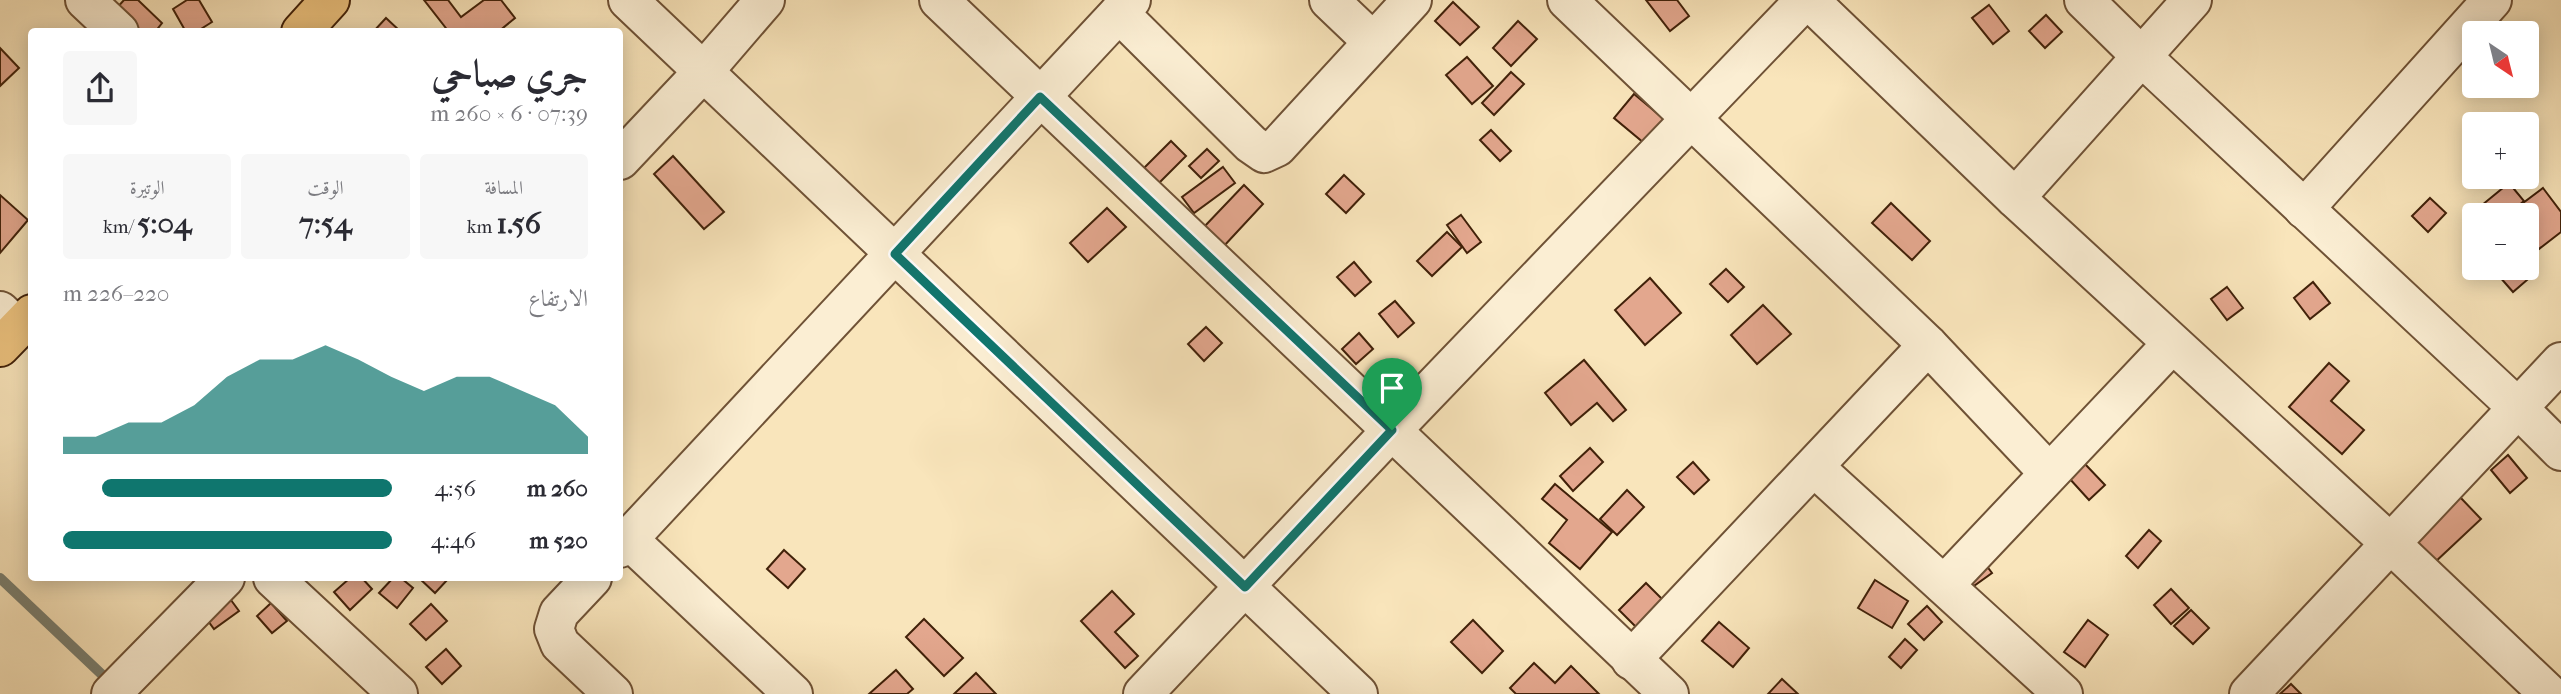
<!DOCTYPE html>
<html lang="ar">
<meta charset="utf-8">
<style>
body{margin:0;font-family:"IM FELL French Canon",Amiri,serif;background:#f7f7f7;color:#2b2b33;direction:rtl;height:100vh;display:flex;flex-direction:column;font-size:26px;white-space:nowrap}
*{box-sizing:border-box;margin:0}
p{font-size:23px;color:#7c7c81}
.icon{flex:none;width:38px;height:38px;fill:none;stroke:currentColor;stroke-width:2;stroke-linecap:round;stroke-linejoin:round}
.map{position:relative;flex:1;overflow:hidden;direction:ltr}
.drawer{position:absolute;left:28px;top:28px;width:595px;height:553px;display:flex;flex-direction:column;background:#fff;border-radius:7px;box-shadow:0 4px 18px #0003;direction:rtl}
.drawer>*{flex:none}
.needle{width:46px;rotate:145deg}
.tools{position:absolute;left:2462px;top:21px;display:grid;gap:14px}
.tools a{display:grid;place-items:center;width:77px;height:77px;border-radius:7px;background:#fff;box-shadow:0 4px 18px #0003;font-size:35px}
.pin{position:absolute;display:grid;place-items:center;width:60px;height:60px;color:#fff;margin:-72px -30px;border-radius:50% 50% 50% 0;rotate:-45deg;box-shadow:0 0 7px #0007}
.pin .icon{rotate:45deg}
.round{display:grid;place-items:center;flex:none;width:74px;height:74px;border-radius:7px;background:#f7f7f7}
.overview{display:flex;align-items:center;justify-content:space-between;height:119px;padding:0 35px}
h1{font-size:38px;font-weight:700;line-height:52px}
.metrics{display:grid;grid-template-columns:repeat(3,1fr);gap:10px;height:119px;padding:7px 35px}
.metrics div{display:grid;align-content:center;border-radius:7px;background:#f7f7f7;text-align:center}
.metrics b{font-size:30px;font-weight:700}
.metrics small{font-size:19px;font-weight:400}
.metrics p{font-size:19px}
.chart{height:196px;padding:14px 35px}
.chart p{display:flex;justify-content:space-between}
.chart svg{width:100%;height:126px;margin-top:7px;fill:#0f766e;opacity:.7}
ul{padding:0 35px;list-style:none;font-size:23px}
li{display:grid;grid-template-columns:112px 84px 1fr;align-items:center;height:52px}
li i{height:18px;border-radius:9px;background:#0f766e}
.map>svg:first-child{display:block}
.lines{fill:none;stroke-linecap:round;stroke-linejoin:round}
.stream{stroke:#797f71;stroke-width:10}
.building{fill:#e3a78e;stroke:#412109;stroke-width:2}
.minor-casing{stroke:#6f5236;stroke-width:42}
.major-casing{stroke:#412109;stroke-width:42}
.minor{stroke:#fbeed3;stroke-width:38}
.major{stroke:#ecc27e;stroke-width:38}
.route-casing{stroke:#fff;stroke-width:14}
.route{stroke:#0f766e;stroke-width:9}
</style>
<div class="map">
<svg width="2561" height="694" viewBox="0 0 2561 694">
<rect width="100%" height="100%" fill="#f9e5bb"/>
<filter id="stains"><feTurbulence type="fractalNoise" baseFrequency=".00286" numOctaves="4"/><feColorMatrix values="0 0 0 0 .2 0 0 0 0 .09 0 0 0 0 .02 0 0 0 .5 -.17"/></filter>
<radialGradient id="worn" r=".72"><stop offset=".6" stop-color="#630" stop-opacity="0"/><stop offset="1" stop-color="#630" stop-opacity=".3"/></radialGradient>
<g class="lines">
<!-- stream -->
<path class="stream" d="M0 578 113 685"/>
</g>
<!-- building -->
<g class="building">
<path d="M124 0H138L162 23 155 32H136L114 11Z"/>
<path d="M187 0H199L212 22 196 32H186L173 9Z"/>
<path d="M424 0H448L461 17 484 0H501L515 18 498 32H449Z"/>
<path d="M1646 0H1677L1689 16 1670 31Z"/>
<path d="M1453 2 1479 27 1460 45 1435 21Z"/>
<path d="M1989 5 2009 31 1993 44 1972 18Z"/>
<path d="M2046 15 2062 32 2045 48 2029 31Z"/>
<path d="M386 18 401 32H373Z"/>
<path d="M1518 21 1537 39 1511 66 1493 48Z"/>
<path d="M0 48 19 68 0 86Z"/>
<path d="M1467 57 1493 86 1472 104 1446 75Z"/>
<path d="M1511 72 1524 84 1494 115 1482 103Z"/>
<path d="M1634 94 1664 119 1644 143 1614 118Z"/>
<path d="M1491 130 1511 151 1500 161 1480 140Z"/>
<path d="M1171 141 1186 156 1152 190 1137 175Z"/>
<path d="M1207 149 1219 161 1201 178 1189 166Z"/>
<path d="M673 156 724 212 704 229 654 174Z"/>
<path d="M1223 167 1235 183 1194 213 1182 197Z"/>
<path d="M1344 175 1364 194 1346 213 1326 194Z"/>
<path d="M2509 183 2524 201 2507 215H2491L2482 205Z"/>
<path d="M1244 185 1263 204 1223 247 1203 228Z"/>
<path d="M2543 188 2561 212V232L2535 252 2527 241V215H2507Z"/>
<path d="M0 195 28 220 0 253Z"/>
<path d="M2430 198 2446 213 2428 232 2412 216Z"/>
<path d="M1891 203 1930 241 1912 260 1872 223Z"/>
<path d="M1107 208 1126 227 1088 262 1070 243Z"/>
<path d="M1461 215 1481 242 1467 253 1447 225Z"/>
<path d="M1447 232 1462 247 1432 276 1417 261Z"/>
<path d="M1354 262 1371 282 1355 296 1337 277Z"/>
<path d="M2527 266 2534 274 2513 292 2492 268H2527Z"/>
<path d="M1726 269 1744 287 1728 302 1710 284Z"/>
<path d="M1650 278 1681 313 1645 345 1615 310Z"/>
<path d="M2313 282 2330 303 2310 319 2294 298Z"/>
<path d="M2227 287 2243 308 2227 320 2211 299Z"/>
<path d="M1395 301 1414 323 1398 337 1379 314Z"/>
<path d="M1763 305 1791 334 1757 364 1731 335Z"/>
<path d="M1206 327 1222 343 1204 361 1188 344Z"/>
<path d="M1359 333 1373 349 1356 364 1342 349Z"/>
<path d="M1584 360 1626 410 1613 421 1597 403 1571 425 1545 393Z"/>
<path d="M2329 363 2349 381 2331 401 2364 430 2342 454 2289 407Z"/>
<path d="M1590 448 1603 462 1573 491 1560 476Z"/>
<path d="M2508 455 2527 478 2510 493 2491 470Z"/>
<path d="M1693 462 1709 480 1694 494 1677 477Z"/>
<path d="M2085 464 2105 485 2089 500 2069 478Z"/>
<path d="M1555 484 1612 532 1580 569 1549 543 1567 520 1542 499Z"/>
<path d="M1627 490 1644 507 1617 535 1600 519Z"/>
<path d="M2459 496 2481 519 2433 564 2411 541Z"/>
<path d="M2149 530 2161 541 2138 568 2126 556Z"/>
<path d="M784 550 805 569 788 588 767 569Z"/>
<path d="M1980 557 1992 573 1971 588 1960 572Z"/>
<path d="M350 578H362L372 589 350 610 334 592Z"/>
<path d="M393 578H401L413 588 397 608 379 593Z"/>
<path d="M419 578H449L435 593Z"/>
<path d="M1875 580 1908 601 1892 628 1858 608Z"/>
<path d="M1646 583 1680 617 1653 644 1619 610Z"/>
<path d="M2171 589 2189 608 2171 624 2154 605Z"/>
<path d="M1112 591 1134 614 1115 632 1138 656 1125 668 1081 621Z"/>
<path d="M228 596 239 611 214 629 203 614Z"/>
<path d="M271 603 287 621 272 633 257 616Z"/>
<path d="M431 604 447 621 426 640 410 624Z"/>
<path d="M1927 606 1942 622 1924 640 1908 624Z"/>
<path d="M2191 610 2209 628 2193 644 2174 626Z"/>
<path d="M924 619 963 658 944 676 906 637Z"/>
<path d="M1473 620 1503 651 1482 673 1451 642Z"/>
<path d="M2088 620 2108 635 2085 667 2064 652Z"/>
<path d="M1719 622 1749 648 1733 667 1702 641Z"/>
<path d="M1905 639 1917 650 1901 668 1889 657Z"/>
<path d="M446 649 461 666 442 684 426 667Z"/>
<path d="M1534 663 1555 683 1571 666 1599 694H1516L1510 688Z"/>
<path d="M896 670 913 689 907 694H869Z"/>
<path d="M976 673 996 694H954Z"/>
<path d="M1782 679 1798 694H1768Z"/>
<path d="M2291 684 2301 694H2280Z"/>
</g>
<g class="lines">
<!-- minor casing -->
<g class="minor-casing">
<g id="minor">
<path d="M85 0 119 32"/>
<path d="M628 0 1358 694"/>
<path d="M939 0 1669 694"/>
<path d="M1329 0 1372 41"/>
<path d="M1567 0 1928 345 2049 473"/>
<path d="M1809 0 2015 198 2390 543 2549 694"/>
<path d="M2084 0 2141 56 2518 408 2561 451"/>
<path d="M1119 13 1251 144 1264 153 1277 147 1412 0"/>
<path d="M620 160 703 72 765 0"/>
<path d="M2015 198 2192 0"/>
<path d="M2304 209 2492 0"/>
<path d="M0 311 18 328"/>
<path d="M1814 467 2063 694"/>
<path d="M628 539 793 694"/>
<path d="M620 548 1131 0"/>
<path d="M273 578 398 694"/>
<path d="M592 578 559 613 554 629 560 644 613 694"/>
<path d="M1944 585 2172 344"/>
<path d="M1631 660 1928 345"/>
<path d="M111 694 225 578"/>
<path d="M1143 694 1392 430 1805 0"/>
<path d="M2249 694 2561 362"/>
</g>
</g>
<!-- major casing -->
<g class="major-casing">
<g id="major">
<path d="M301 32 330 0"/>
<path d="M0 347 32 314"/>
</g>
</g>
<!-- minor -->
<use href="#minor" class="minor"/>
<!-- major -->
<use href="#major" class="major"/>
</g>
<g class="lines">
<!-- route casing -->
<g class="route-casing">
<path id="route" d="M1040 97 1392 430 1245 587 895 254Z"/>
</g>
<!-- route -->
<use href="#route" class="route"/>
</g>
<rect width="100%" height="100%" filter="url(#stains)"/>
<rect width="100%" height="100%" fill="url(#worn)"/>
</svg>
<div class="tools">
<a><svg class="needle" viewBox="-14 -14 28 28"><path d="M0-13l5 13h-10z" fill="#e53935"/><path d="M0 13l5-13h-10z" fill="#7c7c81"/></svg></a>
<a>+</a>
<a>−</a>
</div>
<div class="pin" style="left:1392px;top:430px;background:#1e9e55"><svg class="icon" aria-label="arrive" viewBox="0 0 24 24"><path d="M6 21V4h12l-3 4 3 4H6"/></svg></div>
<section class="drawer">
<div class="overview"><div><h1>جري صباحي</h1><p>07:39 · 6 × 260 m</p></div><a class="round"><svg class="icon" aria-label="share" viewBox="0 0 24 24"><path d="M12 15V3M7 8l5-5 5 5M5 13v7h14v-7"/></svg></a></div>
<div class="metrics">
<div><p>المسافة</p><b>1.56<small> km</small></b></div>
<div><p>الوقت</p><b>7:54</b></div>
<div><p>الوتيرة</p><b>5:04<small> /km</small></b></div>
</div>
<div class="chart"><p><span>الارتفاع</span>220–226 m</p>
<svg viewBox="0 0 160 44" preserveAspectRatio="none"><path d="M0 44V38L10 38L20 33L30 33L40 27L50 17L60 11L70 11L80 6L90 11L100 17L110 22L120 17L130 17L140 22L150 27L160 38V44z"/></svg>
</div>
<ul>
<li><b>260 m</b>4:56<i style="width:88%"></i></li>
<li><b>520 m</b>4:46<i style="width:100%"></i></li>
</ul>
</section>
</div>
